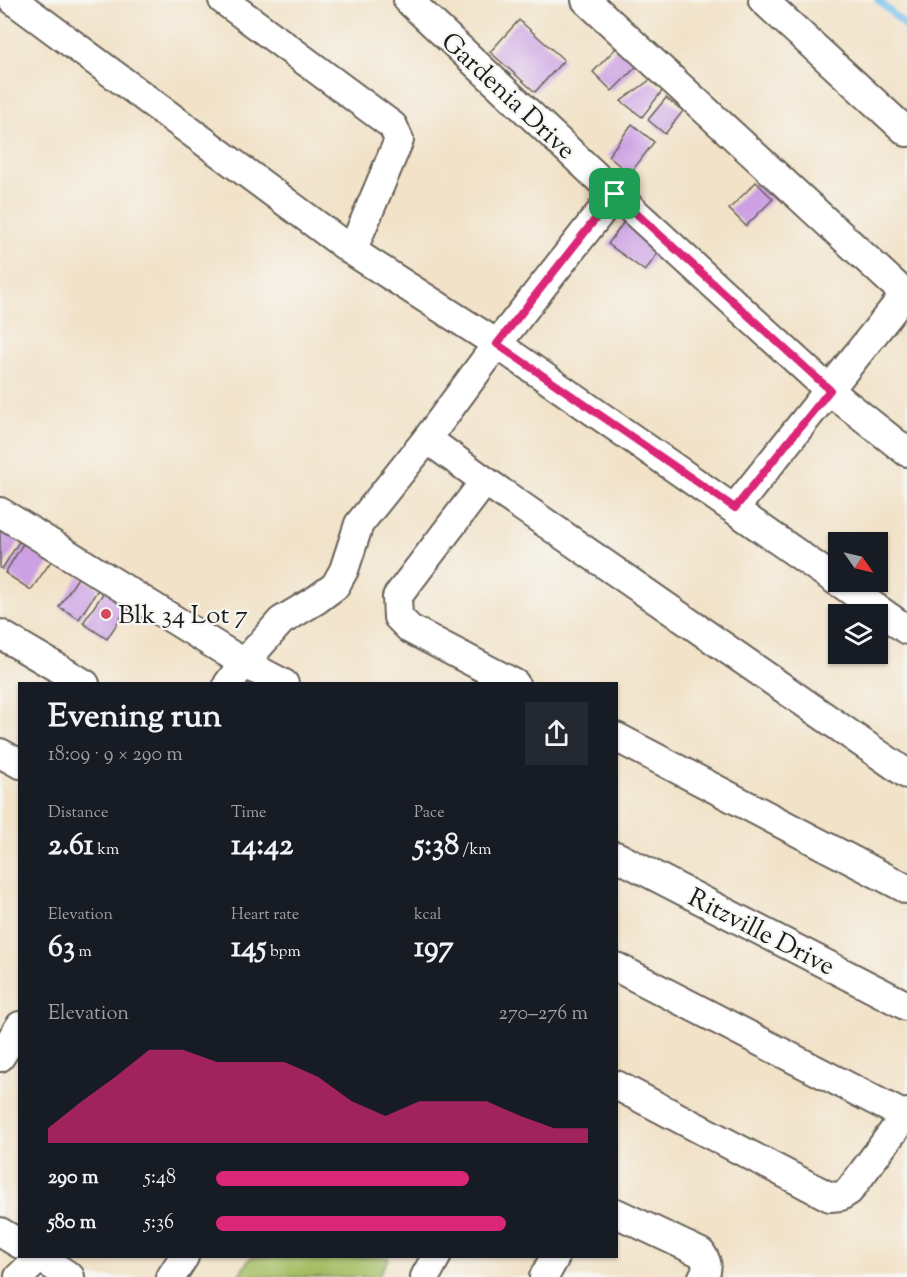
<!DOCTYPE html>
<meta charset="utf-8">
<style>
body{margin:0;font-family:"Sorts Mill Goudy",serif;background:#242831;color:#f1f3f6;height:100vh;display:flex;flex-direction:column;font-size:22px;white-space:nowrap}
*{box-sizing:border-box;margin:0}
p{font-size:20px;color:#9ea1a6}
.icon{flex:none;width:33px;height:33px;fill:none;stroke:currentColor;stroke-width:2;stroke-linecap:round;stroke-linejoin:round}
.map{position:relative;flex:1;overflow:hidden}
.side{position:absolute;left:18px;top:682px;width:600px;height:576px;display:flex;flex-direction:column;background:#171b24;border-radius:0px;box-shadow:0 2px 4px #0004}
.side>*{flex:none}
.needle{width:39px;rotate:124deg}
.tools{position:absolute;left:828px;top:532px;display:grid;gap:12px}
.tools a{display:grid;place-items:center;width:60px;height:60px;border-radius:0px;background:#171b24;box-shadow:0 2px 4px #0004;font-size:30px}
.pin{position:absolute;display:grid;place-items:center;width:51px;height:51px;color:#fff;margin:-26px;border-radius:12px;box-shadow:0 3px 9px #0006}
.round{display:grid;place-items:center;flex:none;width:63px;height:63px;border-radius:0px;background:#242831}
.headline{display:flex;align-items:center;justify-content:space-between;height:102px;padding:0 30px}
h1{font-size:33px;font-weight:800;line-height:45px}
.figures{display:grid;grid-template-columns:repeat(3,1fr);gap:9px;height:102px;padding:6px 30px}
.figures div{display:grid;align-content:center}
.figures b{font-size:30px;font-weight:800}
.figures small{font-size:16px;font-weight:400}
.figures p{font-size:16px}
.chart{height:168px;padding:12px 30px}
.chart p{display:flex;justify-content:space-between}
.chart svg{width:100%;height:108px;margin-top:6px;fill:#db2777;opacity:.7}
ul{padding:0 30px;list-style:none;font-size:20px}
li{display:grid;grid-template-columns:96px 72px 1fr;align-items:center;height:45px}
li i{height:15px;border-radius:8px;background:#db2777}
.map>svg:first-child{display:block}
.green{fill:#a4bd64;stroke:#606c40;stroke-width:1.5}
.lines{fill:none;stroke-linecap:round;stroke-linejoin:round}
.stream{stroke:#74bfed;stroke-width:7}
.building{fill:#cca0e3}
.minor-casing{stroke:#676158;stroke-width:32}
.minor{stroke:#fff;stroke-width:28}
.route-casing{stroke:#fff;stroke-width:12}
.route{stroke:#db2777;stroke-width:8}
.poi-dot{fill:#d1495b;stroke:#f6f6f2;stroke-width:2}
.labels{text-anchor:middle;stroke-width:4.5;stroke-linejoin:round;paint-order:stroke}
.street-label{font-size:26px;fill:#1c1c1c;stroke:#f6f6f2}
.poi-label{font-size:26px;fill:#1c1c1c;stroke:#f6f6f2;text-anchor:start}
</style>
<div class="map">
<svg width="907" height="1277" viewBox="0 0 907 1277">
<rect width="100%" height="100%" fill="#f6f6f2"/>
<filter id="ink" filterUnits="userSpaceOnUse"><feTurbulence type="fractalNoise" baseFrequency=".0167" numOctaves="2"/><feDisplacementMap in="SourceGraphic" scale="12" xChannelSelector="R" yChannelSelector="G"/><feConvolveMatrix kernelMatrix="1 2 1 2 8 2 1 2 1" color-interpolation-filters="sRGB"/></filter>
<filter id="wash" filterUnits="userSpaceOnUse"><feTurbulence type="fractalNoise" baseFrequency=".008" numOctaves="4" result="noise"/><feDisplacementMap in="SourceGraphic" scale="24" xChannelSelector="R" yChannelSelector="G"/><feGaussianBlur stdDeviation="1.35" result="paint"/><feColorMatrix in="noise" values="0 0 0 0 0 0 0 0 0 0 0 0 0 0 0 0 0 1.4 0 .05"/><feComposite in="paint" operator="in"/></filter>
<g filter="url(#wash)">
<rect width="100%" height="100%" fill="#f2e2c8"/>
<!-- green -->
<path class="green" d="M251 1257H389L378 1277H237Z"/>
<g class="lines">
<!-- stream -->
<path class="stream" d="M878 0 907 27"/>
</g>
<g id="blocks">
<!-- building -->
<g class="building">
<path d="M519 20 564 60 535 92 490 52Z"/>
<path d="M617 47 637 66 612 91 593 72Z"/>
<path d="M650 80 663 90 642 117 621 101Z"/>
<path d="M666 98 683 111 665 134 648 120Z"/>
<path d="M632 124 654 142 630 174 608 156Z"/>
<path d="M756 182 773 199 746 226 729 209Z"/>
<path d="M626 219 663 246 645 271 608 244Z"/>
<path d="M0 529 20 540 2 569 0 568Z"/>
<path d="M24 542 52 560 31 590 5 573Z"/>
<path d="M79 576 99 588 79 619 59 607Z"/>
<path d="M106 589 129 605 107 639 83 623Z"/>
</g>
</g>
</g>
<g filter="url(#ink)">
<use href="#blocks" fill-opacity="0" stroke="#676158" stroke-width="1.5"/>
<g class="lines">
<!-- minor casing -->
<g class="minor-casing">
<g id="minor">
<path d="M13 0 352 251 497 344 838 582"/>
<path d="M223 0 393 126 399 140 352 251"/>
<path d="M408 0 615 194 830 391 907 452"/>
<path d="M586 0 907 296"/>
<path d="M763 0 907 132"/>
<path d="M427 439 485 481 907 774"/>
<path d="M485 481 397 597 398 617 410 629 515 684"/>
<path d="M735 508 907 292"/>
<path d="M0 512 244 663 284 684"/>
<path d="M839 582 907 630"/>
<path d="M0 634 85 684"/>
<path d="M228 684 244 663 281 621 316 600 335 586 344 570 359 524 427 439 497 344 615 194"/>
<path d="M616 737 907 889"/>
<path d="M0 753 20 764"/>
<path d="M616 856 907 1006"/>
<path d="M616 967 905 1116"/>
<path d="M0 1057 20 1026"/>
<path d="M616 1085 830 1197 841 1196 849 1191 907 1113"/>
<path d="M616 1213 701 1253C707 1262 709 1267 703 1277"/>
<path d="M0 1232 20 1244"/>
<path d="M40 1257 70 1277"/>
<path d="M19 1277 40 1257"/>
<path d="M171 1277 184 1257"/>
<path d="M425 1277 436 1257"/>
<path d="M544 1277 555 1257"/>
</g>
</g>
<!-- minor -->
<use href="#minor" class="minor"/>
</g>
</g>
<g class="lines" filter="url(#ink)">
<!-- route casing -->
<g class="route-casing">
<path id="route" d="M615 194 830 390 735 508 497 344Z"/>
</g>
<!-- route -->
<use href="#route" class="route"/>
</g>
<!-- markers -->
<circle class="poi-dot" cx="106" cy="614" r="6"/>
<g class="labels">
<!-- street labels -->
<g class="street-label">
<text transform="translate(509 95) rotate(43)" y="9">Gardenia Drive</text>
<text transform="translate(762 931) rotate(27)" y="9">Ritzville Drive</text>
</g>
<!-- poi labels -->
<g class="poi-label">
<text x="118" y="623">Blk 34 Lot 7</text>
</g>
</g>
</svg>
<div class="tools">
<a><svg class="needle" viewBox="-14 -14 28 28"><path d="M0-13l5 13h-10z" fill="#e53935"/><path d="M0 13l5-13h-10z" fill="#9ea1a6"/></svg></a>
<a><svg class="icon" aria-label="layers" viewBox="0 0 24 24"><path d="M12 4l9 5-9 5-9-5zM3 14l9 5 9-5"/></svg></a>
</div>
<div class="pin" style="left:615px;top:194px;background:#1e9e55"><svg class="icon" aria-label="arrive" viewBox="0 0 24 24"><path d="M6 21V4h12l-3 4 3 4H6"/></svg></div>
<section class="side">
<div class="headline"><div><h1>Evening run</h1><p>18:09 · 9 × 290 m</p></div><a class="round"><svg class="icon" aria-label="share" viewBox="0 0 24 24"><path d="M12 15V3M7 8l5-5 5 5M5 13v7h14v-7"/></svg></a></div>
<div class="figures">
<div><p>Distance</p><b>2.61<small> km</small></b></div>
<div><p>Time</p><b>14:42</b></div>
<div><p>Pace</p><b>5:38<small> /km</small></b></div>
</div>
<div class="figures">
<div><p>Elevation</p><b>63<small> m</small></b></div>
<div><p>Heart rate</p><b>145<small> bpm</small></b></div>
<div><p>kcal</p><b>197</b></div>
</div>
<div class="chart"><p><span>Elevation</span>270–276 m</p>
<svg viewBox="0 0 160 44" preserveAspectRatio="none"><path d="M0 44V38L10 27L20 17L30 6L40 6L50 11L60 11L70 11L80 17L90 27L100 33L110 27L120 27L130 27L140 33L150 38L160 38V44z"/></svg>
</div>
<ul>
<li><b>290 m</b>5:48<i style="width:68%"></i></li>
<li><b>580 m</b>5:36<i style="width:78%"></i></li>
</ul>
</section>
</div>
